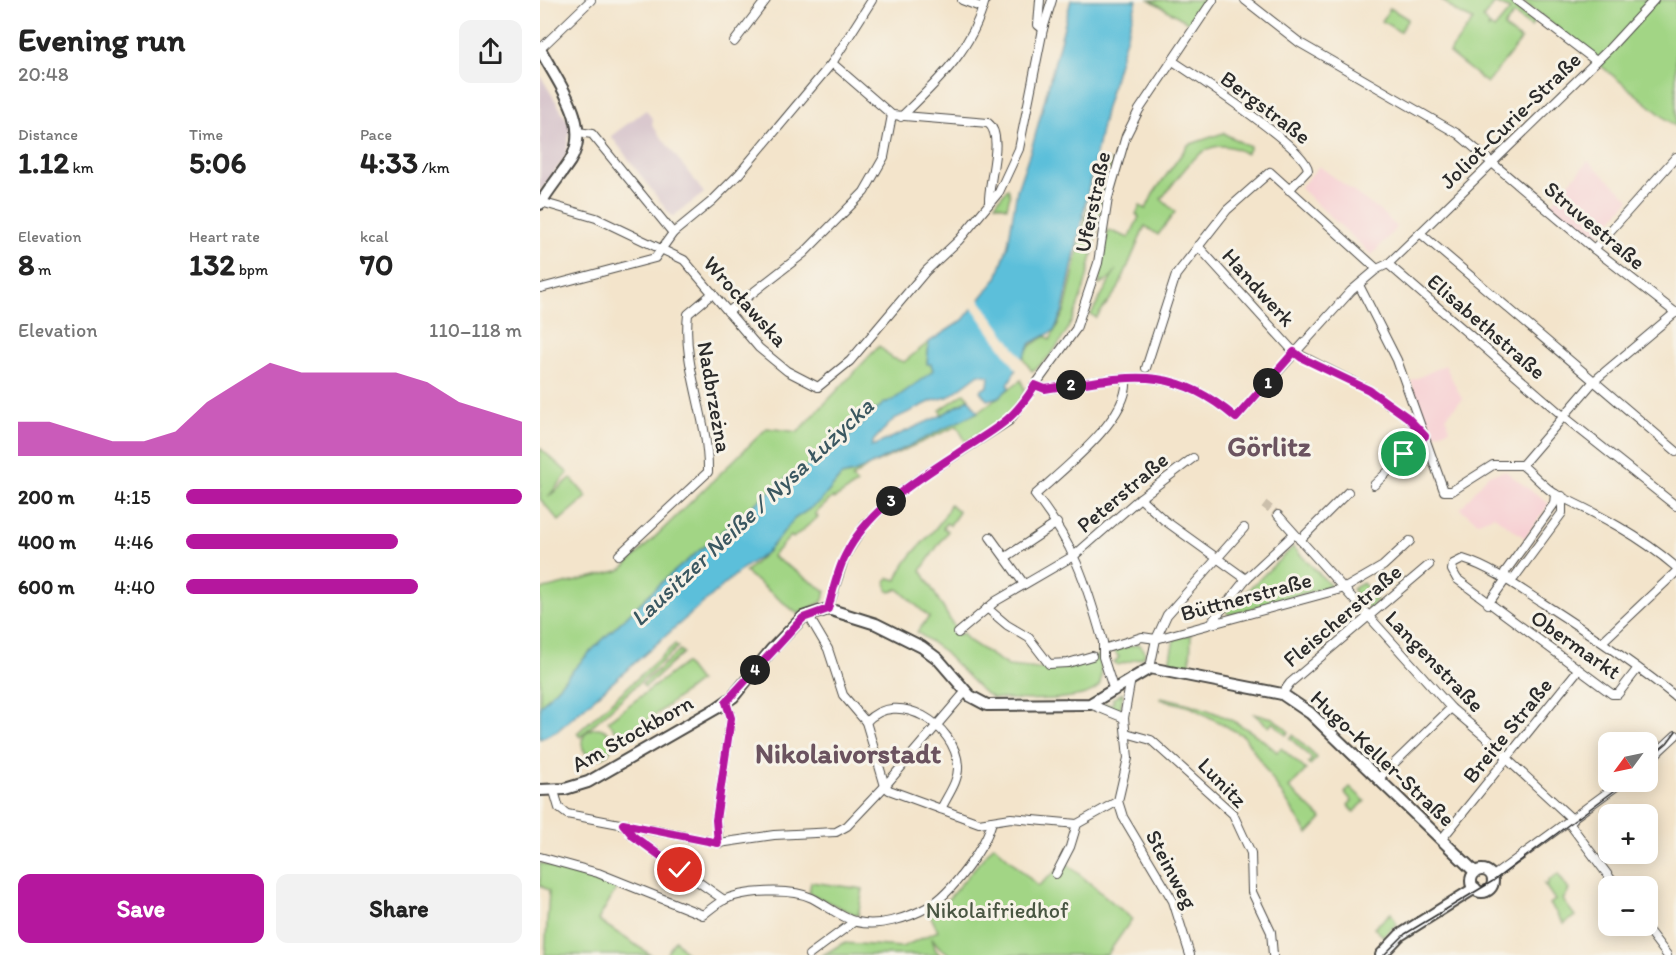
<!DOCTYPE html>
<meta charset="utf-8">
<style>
body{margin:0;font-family:Itim,sans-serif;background:#f2f2f2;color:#222;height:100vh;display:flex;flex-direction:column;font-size:22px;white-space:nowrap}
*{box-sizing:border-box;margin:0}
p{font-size:20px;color:#767676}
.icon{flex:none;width:33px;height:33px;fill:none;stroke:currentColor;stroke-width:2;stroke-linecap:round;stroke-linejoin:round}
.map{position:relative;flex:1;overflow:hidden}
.panel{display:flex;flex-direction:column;background:#fff;width:540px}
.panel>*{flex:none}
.needle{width:39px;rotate:237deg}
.fabs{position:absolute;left:1058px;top:732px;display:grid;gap:12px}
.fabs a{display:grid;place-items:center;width:60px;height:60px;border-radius:12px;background:#fff;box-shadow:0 3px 15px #0003;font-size:30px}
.pin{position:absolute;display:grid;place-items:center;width:51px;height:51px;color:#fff;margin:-26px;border:3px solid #fff;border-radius:50%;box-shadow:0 2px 6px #0007}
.km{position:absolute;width:30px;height:30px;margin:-15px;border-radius:50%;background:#222;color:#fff;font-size:16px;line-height:30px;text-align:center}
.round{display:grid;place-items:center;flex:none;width:63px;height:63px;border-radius:12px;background:#f2f2f2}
.headline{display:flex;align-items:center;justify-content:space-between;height:102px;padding:0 18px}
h1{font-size:33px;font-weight:800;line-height:45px}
.stats{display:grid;grid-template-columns:repeat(3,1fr);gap:9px;height:102px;padding:6px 18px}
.stats div{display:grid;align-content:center}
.stats b{font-size:30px;font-weight:800}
.stats small{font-size:16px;font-weight:400}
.stats p{font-size:16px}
.chart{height:168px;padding:12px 18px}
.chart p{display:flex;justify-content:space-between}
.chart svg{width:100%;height:108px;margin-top:6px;fill:#b5179e;opacity:.7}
.button{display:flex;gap:12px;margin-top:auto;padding:12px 18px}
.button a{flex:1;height:69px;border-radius:12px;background:#b5179e;color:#fff;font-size:24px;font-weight:800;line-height:69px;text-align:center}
.button a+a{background:#f2f2f2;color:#222}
ul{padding:0 18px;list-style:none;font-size:20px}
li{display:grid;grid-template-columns:96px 72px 1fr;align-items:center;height:45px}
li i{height:15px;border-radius:8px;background:#b5179e}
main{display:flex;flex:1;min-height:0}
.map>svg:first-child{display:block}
.built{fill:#f7cfd3}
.industrial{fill:#d2bdc7}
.green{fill:#a2d585;stroke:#668058;stroke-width:1.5;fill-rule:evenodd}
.water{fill:#5cbfda;stroke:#447582;stroke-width:1.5}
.pier{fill:#f3e4cb}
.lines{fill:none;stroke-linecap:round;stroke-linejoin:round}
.street-tunnel{stroke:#cbbfab;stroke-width:8;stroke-dasharray:8 4;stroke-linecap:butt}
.street-casing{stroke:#494743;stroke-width:10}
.secondary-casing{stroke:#494743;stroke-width:14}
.street{stroke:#fff;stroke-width:8}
.secondary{stroke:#fff;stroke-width:10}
.tram{stroke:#2b2b2b;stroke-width:1.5}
.route-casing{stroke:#fff;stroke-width:12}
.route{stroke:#b5179e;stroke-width:8}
.labels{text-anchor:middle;stroke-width:6;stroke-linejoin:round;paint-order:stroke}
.street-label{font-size:22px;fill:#2b2b2b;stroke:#f7f3e8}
.park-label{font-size:22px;fill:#495642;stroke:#f7f3e8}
.water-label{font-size:24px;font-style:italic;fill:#3a5760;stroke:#f7f3e8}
.district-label{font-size:28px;font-weight:bold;fill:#6b535f;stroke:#f7f3e8}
</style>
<main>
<section class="panel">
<div class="headline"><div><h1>Evening run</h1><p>20:48</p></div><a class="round"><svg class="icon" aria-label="share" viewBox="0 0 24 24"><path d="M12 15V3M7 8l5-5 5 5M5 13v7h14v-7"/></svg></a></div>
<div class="stats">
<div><p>Distance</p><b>1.12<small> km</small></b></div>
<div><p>Time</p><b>5:06</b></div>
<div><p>Pace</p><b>4:33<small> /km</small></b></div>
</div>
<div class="stats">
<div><p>Elevation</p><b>8<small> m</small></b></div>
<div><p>Heart rate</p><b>132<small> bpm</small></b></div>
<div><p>kcal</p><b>70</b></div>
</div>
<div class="chart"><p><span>Elevation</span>110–118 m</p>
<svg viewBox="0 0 160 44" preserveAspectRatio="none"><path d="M0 44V30L10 30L20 34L30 38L40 38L50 34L60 22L70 14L80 6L90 10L100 10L110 10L120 10L130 14L140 22L150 26L160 30V44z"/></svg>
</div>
<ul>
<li><b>200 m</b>4:15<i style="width:100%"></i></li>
<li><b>400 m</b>4:46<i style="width:63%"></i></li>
<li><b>600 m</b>4:40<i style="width:69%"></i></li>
</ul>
<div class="button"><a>Save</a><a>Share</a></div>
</section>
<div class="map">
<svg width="1136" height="955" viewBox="0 0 1136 955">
<rect width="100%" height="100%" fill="#f7f3e8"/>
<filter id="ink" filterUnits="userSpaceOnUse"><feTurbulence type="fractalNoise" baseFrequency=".0167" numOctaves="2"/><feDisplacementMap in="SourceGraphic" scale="12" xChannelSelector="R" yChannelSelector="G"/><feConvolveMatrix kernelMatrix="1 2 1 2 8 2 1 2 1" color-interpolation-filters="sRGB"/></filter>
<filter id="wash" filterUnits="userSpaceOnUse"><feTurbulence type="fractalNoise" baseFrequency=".008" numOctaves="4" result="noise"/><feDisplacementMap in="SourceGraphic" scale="24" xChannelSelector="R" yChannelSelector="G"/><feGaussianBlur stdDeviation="1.35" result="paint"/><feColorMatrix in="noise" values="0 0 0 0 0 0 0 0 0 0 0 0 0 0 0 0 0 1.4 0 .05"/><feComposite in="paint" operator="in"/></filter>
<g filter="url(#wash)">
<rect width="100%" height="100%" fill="#f3e4cb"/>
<!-- built -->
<g class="built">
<path d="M1048 161 1090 199 1053 241 1011 204Z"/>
<path d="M779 166 841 212 857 227 832 255 760 188Z"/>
<path d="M905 365 922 399 906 417 910 429 890 436 871 381Z"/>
<path d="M965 471 1009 504 985 538 954 516 938 522 920 509 948 475Z"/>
</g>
<!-- industrial -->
<g class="industrial">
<path d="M0 75 30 125 26 156 0 192Z"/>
<path d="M106 110 113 120 112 125 164 193 132 217 71 136Z"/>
</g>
<!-- green -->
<g class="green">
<path d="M610 0H664L649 23Z"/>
<path d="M902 0H966L994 22 991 27 974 14 964 27 981 40 947 83 909 53 933 20 918 13ZM955 3 970 10 954 29 950 26 948 29 949 25 943 18Z"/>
<path d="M981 0H1136V127L1060 65 1053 56Z"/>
<path d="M850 8 868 19 860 32 842 21Z"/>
<path d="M683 133 710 147 706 154C665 128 645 171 621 199L635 212 618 235 605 226 578 289 556 318 551 314 576 270 571 278 559 285 568 230 589 238 599 217 596 214 600 206 606 209 613 194 648 145Z"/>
<path d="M559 159 571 161 569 173H566C555 234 548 334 492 371L483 359C488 344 493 344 506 336L510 340 525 310Z"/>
<path d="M468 188 470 195 467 207 455 204Z"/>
<path d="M389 342 387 363 391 364 393 370 389 375 353 400 344 403 295 450 253 474 228 493 124 580 49 653 0 706V590L81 570 227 428 258 432 339 346 352 358 364 362Z"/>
<path d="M481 380 485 391C475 416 447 428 426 442L417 426 329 466 312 478 317 484 294 499 293 497 275 514 278 517 253 538 251 536 232 556 286 591 282 602 258 614 205 572 227 552 254 519 280 502 301 476 314 473 327 465 438 412Z"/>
<path d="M425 393 429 399 402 415 400 410Z"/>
<path d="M0 448 28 473 8 497 31 478 47 497 19 521 0 499Z"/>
<path d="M410 504 419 512 410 525 406 523 403 528 408 531 381 570 419 635 423 633 428 640 468 666 500 669 539 663 559 655C560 664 564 680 558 687 543 703 474 700 453 698L442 691 402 650 377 632 389 617 358 589 351 592 347 590 346 580 350 578 357 580C368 549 400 533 410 504Z"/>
<path d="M753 547 791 586 689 615 686 611Z"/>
<path d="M823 583 837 600 829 609 812 589Z"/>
<path d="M651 634 650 666 629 663 634 639Z"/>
<path d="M135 644 138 647 40 737 37 733Z"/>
<path d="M599 644 605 651 604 657 578 665 574 663 579 657 573 650Z"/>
<path d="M140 650 143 653 105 687 102 684Z"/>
<path d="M145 663 159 681 83 740 68 721Z"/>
<path d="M583 693 580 711 563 705 567 703 569 705 574 702 572 699Z"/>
<path d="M621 697C665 706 704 721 737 752L741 748 766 770 749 788 782 819 768 834 704 736 651 707 620 699Z"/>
<path d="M714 714 733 718 749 732 746 735 733 722 729 727Z"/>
<circle cx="57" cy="743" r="15"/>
<path d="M753 735 777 758 770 765 768 763 772 759 750 738Z"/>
<path d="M810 787 825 801 814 812 808 805 812 801 805 793Z"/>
<path d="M454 845 498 886 526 863 592 919 567 955H411L399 947 392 938 395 949 400 955H283L303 943 362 947 398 931 390 915 404 904Z"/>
<path d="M0 863 78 886 58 920 111 955H5L9 891 0 885Z"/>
<path d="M1018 874 1029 890 1023 900 1035 916 1024 924 1010 904 1015 900 1004 884 1008 885V881Z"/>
<path d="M271 882 323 889 318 916 269 893Z"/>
<path d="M851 913 857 924 843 936 834 928Z"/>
<path d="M135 940 148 955H126Z"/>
</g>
<!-- water -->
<path class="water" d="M531 0H597L565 111 523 310 514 331 491 343 468 384 469 388 459 397 447 400 440 391 448 386 449 376 439 374 408 397 392 401 354 419 334 440 331 447 402 415 429 399 438 412 314 473 301 476 280 502 254 519 227 552 202 569 17 731 0 739V706L49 653 124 580 228 493 253 474 295 450 344 403 353 400 389 374 393 370 391 364H387L389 342 423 320 457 278 468 245 477 190 494 140Z"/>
<!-- pier -->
<path class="pier" d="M438 297 485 362 478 372 431 306Z"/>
</g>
<g filter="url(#ink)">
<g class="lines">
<!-- street-tunnel -->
<path class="street-tunnel" d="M724 504 738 515"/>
<!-- street casing -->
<g class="street-casing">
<g id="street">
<path d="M422 0 443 8"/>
<path d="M500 0 498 25 503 29"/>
<path d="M705 0 760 43 918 134 1054 249 1136 313"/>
<path d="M976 0 1056 61"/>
<path d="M194 42 226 0"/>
<path d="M0 49 51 0"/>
<path d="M633 61C656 77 767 148 768 170L749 190"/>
<path d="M292 63 352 115 448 123C465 136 448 181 449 202"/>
<path d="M361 117C397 82 432 50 445 0"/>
<path d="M38 132 52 134 133 233"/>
<path d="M1 202 56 218 144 260 219 348 247 371 278 387 310 361 386 271 419 240 459 192 479 149 503 29 512 0"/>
<path d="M880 233 1136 451"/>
<path d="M658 246 754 352 829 390 867 417 881 432"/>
<path d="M1054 249 1136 157"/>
<path d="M848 264 1023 416 1136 506"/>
<path d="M819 285 857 360 904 491H912L953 465H982C993 474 1006 489 1017 495 1060 515 1100 536 1136 567"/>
<path d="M1 288 115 258 133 233 172 201 199 174 292 63 332 0"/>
<path d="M188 312 264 253 324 192 344 157 352 115"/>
<path d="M606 368 636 275 687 210 730 172 837 269"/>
<path d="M495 385 505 389C584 378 630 361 696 418L811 291 837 269 848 264 880 233 1068 50 1114 0"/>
<path d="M982 465 1054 381 1136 312"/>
<path d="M834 485 885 436"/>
<path d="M600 498 624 520 706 579"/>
<path d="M738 515 911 708 963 752 968 760 1033 820"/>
<path d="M450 537 484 584"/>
<path d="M760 540 808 492"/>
<path d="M79 555 168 472C169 418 142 369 148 314L173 293"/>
<path d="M466 557 517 523"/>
<path d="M966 579 974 578 1022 513V496"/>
<path d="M966 579 965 572 1014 504 1015 494"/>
<path d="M948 604 966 579"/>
<path d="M447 608 467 625 489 638 509 664 528 663 552 656"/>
<path d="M288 609 305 556 325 525 354 497 383 476 469 421 536 329 558 263 568 198 586 136 599 110 673 0"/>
<path d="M268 615 288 649 303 695 326 722 345 786 349 790 439 823 471 818 537 824"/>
<path d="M671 623 706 579 754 534"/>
<path d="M418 633 456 601 535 555 600 498 653 458"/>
<path d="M1062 642 1136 572"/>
<path d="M563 649 602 637 616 639 805 588 843 566 870 541"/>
<path d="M610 668 616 639 627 615 704 528"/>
<path d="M1098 668 1078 694H1072L917 579 912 570 913 564 923 559C952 568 979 588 1004 604 1049 633 1094 663 1136 697"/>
<path d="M574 691 563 657V642C546 582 534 544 495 495 521 471 590 418 586 380"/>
<path d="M742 694 750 683 889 565"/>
<path d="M550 704 584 718"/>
<path d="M326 722C357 688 416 725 418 766 419 781 407 796 401 809"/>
<path d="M586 733 611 740 693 814 711 853 712 892 731 932 733 955"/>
<path d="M1107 762 1136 735"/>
<path d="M838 779 911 708"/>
<path d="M14 791 19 808 27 814 179 843 234 835 296 832 307 826 345 786 426 691"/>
<path d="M578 801 583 817 633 901 650 955"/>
<path d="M1029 823 1076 886"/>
<path d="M83 824 93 836 184 900"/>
<path d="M901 840 1038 670"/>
<path d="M179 843 176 820 191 718 186 702"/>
<path d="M0 857 58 873 163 915C169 910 175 905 182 901 202 890 252 888 272 898 286 905 301 918 317 922 340 927 368 918 388 907"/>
<path d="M516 874 530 847 537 824 578 801 588 758 584 718 591 678"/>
<path d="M952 877 1082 782"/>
<path d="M394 903C414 889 447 845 452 821"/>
<path d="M1105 926 1127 955"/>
<path d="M269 955 315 921"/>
</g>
</g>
<!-- secondary casing -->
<g class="secondary-casing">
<g id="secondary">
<path d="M0 49C17 82 53 124 30 161 20 176 9 189 0 204"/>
<path d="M0 790 25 789 48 782 177 708 193 697 232 649 263 617 288 609 336 624 382 647 398 659 430 696 447 705 550 704 610 668 742 694 770 713 935 872"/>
<circle cx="942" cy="881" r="11"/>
<path d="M841 955 860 935 935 888"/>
</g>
</g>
<!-- street -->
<use href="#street" class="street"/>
<!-- secondary -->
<use href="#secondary" class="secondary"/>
<!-- tram -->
<g class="tram">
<path d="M1107 760 1127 743 1136 731"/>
<path d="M844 955 865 934 953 881 1086 782"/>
</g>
</g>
</g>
<g class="lines" filter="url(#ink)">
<!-- route casing -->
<g class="route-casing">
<path id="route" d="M140 870 93 836 83 824 178 843 176 820 191 718 186 702 263 618 288 609C293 591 297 572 305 556 329 507 381 478 424 449 458 427 473 421 495 385L505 389C585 378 630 361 696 418L754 352 762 358 829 390 867 417 885 436 864 454"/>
</g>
<!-- route -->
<use href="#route" class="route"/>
</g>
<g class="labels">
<!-- street labels -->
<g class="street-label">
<text transform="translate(726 107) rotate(37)" y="8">Bergstraße</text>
<text transform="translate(970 120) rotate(-44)" y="8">Joliot-Curie-Straße</text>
<text transform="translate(552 202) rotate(-78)" y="8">Uferstraße</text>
<text transform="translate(1055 225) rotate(40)" y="8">Struvestraße</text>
<text transform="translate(719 287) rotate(48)" y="8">Handwerk</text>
<text transform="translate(206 301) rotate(48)" y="8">Wrocławska</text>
<text transform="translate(947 326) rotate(41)" y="8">Elisabethstraße</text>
<text transform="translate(175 397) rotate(80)" y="8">Nadbrzeżna</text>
<text transform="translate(582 492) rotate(-40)" y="8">Peterstraße</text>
<text transform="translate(706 596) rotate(-15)" y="8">Büttnerstraße</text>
<text transform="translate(802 615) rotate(-40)" y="8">Fleischerstraße</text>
<text transform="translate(1036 644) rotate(35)" y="8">Obermarkt</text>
<text transform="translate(895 661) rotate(46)" y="8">Langenstraße</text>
<text transform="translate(967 730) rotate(-51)" y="8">Breite Straße</text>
<text transform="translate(92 733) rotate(-29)" y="8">Am Stockborn</text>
<text transform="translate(843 758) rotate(43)" y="8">Hugo-Keller-Straße</text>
<text transform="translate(683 782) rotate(46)" y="8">Lunitz</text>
<text transform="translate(632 869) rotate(62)" y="8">Steinweg</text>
</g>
<!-- park labels -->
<g class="park-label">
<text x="457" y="918">Nikolaifriedhof</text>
</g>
<!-- water labels -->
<g class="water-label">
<text transform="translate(212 512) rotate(-43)" y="8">Lausitzer Neiße / Nysa Łużycka</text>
</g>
<!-- district labels -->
<g class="district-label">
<text x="729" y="456">Görlitz</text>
<text x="308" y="763">Nikolaivorstadt</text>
</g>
</g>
</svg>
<div class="fabs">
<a><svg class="needle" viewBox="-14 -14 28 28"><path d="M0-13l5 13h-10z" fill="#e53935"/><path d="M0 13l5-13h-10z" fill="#767676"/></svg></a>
<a>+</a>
<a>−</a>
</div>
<div class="pin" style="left:864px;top:454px;background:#1e9e55"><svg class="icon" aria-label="arrive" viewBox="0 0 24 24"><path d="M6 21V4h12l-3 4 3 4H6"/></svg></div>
<div class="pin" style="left:140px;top:870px;background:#d93025"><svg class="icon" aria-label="check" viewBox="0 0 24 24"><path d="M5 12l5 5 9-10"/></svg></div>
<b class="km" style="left:728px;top:383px">1</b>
<b class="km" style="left:531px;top:385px">2</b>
<b class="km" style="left:351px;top:501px">3</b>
<b class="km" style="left:215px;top:670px">4</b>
</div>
</main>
